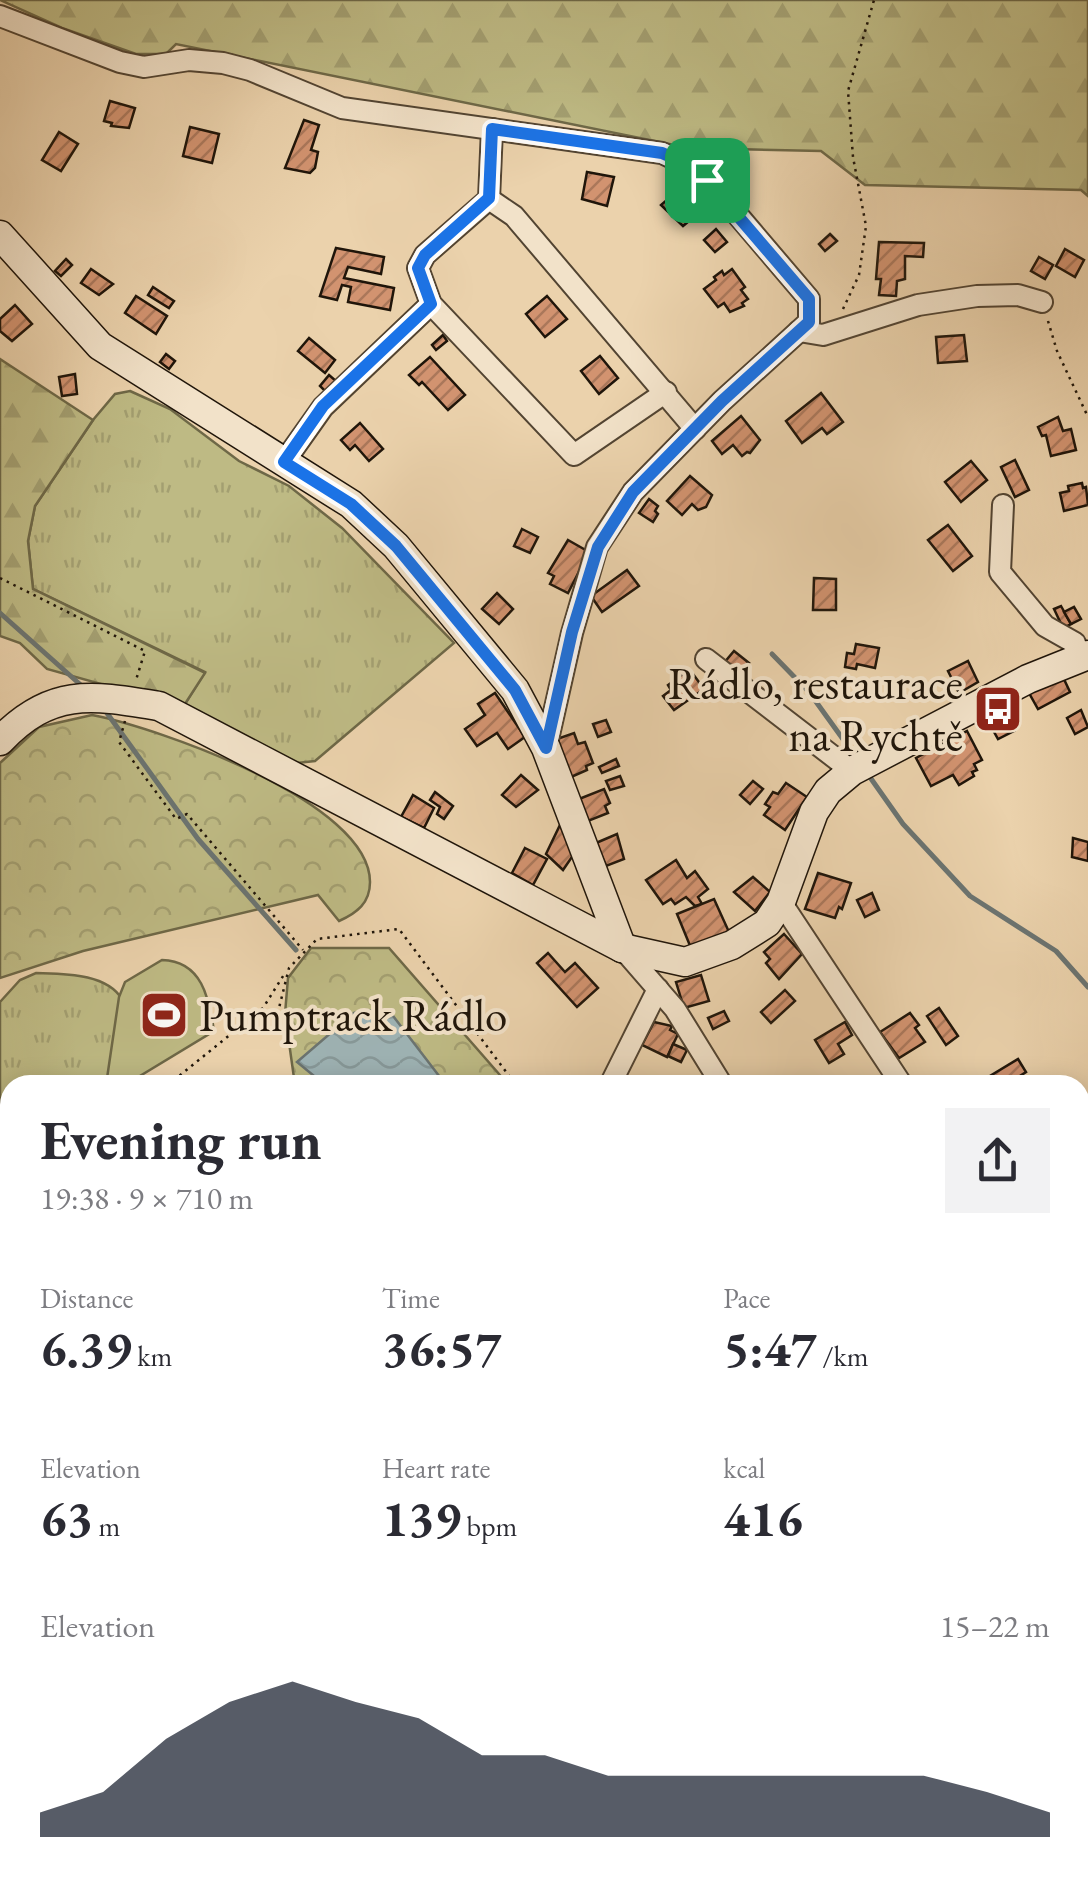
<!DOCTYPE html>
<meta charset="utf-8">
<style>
body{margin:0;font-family:"EB Garamond",serif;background:#f2f2f3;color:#2b2b33;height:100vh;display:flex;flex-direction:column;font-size:38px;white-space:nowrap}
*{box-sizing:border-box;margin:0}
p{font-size:32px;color:#7c7c81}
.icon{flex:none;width:55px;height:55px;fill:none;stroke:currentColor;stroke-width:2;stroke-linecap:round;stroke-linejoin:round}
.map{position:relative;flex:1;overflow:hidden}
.sheet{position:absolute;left:0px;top:1075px;width:1090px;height:812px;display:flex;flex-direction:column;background:#fff;border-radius:30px 30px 0 0;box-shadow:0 5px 25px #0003}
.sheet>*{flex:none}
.pin{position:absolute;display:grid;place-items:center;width:85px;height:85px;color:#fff;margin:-42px;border-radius:20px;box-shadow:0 5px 15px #0006}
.round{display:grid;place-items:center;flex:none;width:105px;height:105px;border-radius:0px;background:#f2f2f3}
.summary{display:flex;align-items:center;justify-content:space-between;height:170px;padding:0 40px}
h1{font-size:55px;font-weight:700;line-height:75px}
.metrics{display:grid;grid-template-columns:repeat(3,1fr);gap:15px;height:170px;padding:10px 40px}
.metrics div{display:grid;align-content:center}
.metrics b{font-size:50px;font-weight:700}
.metrics small{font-size:28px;font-weight:400}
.metrics p{font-size:28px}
.chart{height:280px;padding:20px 40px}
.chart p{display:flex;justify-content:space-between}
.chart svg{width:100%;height:180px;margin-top:10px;fill:#111827;opacity:.7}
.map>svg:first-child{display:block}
.grass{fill:url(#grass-tufts);stroke:#6e6847;stroke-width:2.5}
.forest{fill:url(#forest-firs);stroke:#6e6847;stroke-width:2.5}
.park{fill:url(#park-crowns);stroke:#6e6847;stroke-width:2.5}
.pitch{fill:#beba84;stroke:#6e6847;stroke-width:2.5}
.water{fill:url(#water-waves);stroke:#6b7471;stroke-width:2.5}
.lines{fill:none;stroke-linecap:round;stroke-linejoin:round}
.stream{stroke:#6b7471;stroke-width:5}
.building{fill:url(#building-hatch);stroke:#1f150a;stroke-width:2.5}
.street-casing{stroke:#524432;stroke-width:24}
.secondary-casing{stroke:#1f150a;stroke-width:31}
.path{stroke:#1f150a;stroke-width:2.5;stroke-dasharray:2.5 5;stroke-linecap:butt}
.street{stroke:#f2e2c9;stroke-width:20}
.secondary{stroke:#f2e2c9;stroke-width:28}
.route-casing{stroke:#fff;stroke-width:20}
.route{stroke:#1a73e8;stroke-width:12}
.labels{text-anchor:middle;stroke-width:8;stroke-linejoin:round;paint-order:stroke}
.poi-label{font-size:45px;fill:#1f150a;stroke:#f2e2c9;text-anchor:end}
</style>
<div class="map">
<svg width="1088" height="1886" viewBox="0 0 1088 1886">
<defs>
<pattern id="grass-tufts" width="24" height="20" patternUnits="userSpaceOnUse" patternTransform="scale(2.5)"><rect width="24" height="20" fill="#beba84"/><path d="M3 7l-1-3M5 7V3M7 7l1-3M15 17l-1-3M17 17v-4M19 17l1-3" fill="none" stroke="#a39f71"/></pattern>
<pattern id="forest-firs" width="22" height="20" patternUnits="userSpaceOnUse" patternTransform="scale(2.5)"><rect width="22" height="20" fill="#beba84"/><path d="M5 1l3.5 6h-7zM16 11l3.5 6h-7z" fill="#a39f71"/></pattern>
<pattern id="park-crowns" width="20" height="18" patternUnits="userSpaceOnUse" patternTransform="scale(2.5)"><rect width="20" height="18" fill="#beba84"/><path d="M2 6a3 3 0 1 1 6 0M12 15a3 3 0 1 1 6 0" fill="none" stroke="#a39f71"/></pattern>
<pattern id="water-waves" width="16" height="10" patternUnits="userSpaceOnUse" patternTransform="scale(2.5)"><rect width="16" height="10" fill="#9eb4b6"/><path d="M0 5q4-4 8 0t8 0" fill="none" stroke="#889a9b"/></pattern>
<pattern id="building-hatch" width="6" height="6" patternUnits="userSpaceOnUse" patternTransform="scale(2.5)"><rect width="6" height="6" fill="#d29370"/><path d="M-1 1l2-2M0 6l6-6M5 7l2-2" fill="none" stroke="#aa775a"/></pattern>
</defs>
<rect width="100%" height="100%" fill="#ebd2ac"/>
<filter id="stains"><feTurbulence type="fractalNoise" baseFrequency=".002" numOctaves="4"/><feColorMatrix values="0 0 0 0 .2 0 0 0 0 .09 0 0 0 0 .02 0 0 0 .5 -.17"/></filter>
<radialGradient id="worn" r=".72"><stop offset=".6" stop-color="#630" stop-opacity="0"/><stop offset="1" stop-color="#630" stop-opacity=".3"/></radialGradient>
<!-- grass -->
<g class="grass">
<path d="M130 391 170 409 239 461 289 486 342 528 454 643 315 761 297 763 183 707 205 672 33 589 28 541 35 506 93 420 115 394Z"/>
<path d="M36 973C65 974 106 973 122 999L107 1085H10V1191L0 1200V1002L20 980Z"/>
<path d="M10 1197V1307L0 1319V1206Z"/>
<path d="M10 1330V1778H0V1338Z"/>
<path d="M1088 1468V1680L1080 1683V1470Z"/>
</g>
<!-- forest -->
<g class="forest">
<path d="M0 0H1088V196L1081 190 865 185 821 151 689 148 176 44 166 54H136L62 28Z"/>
<path d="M0 359 93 420 35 506 28 541 33 589 205 673 183 707 47 669 20 643 0 636Z"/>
<path d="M550 1878H828L833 1886H559Z"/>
</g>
<!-- park -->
<g class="park">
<path d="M92 715C159 728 370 802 370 882 370 903 357 913 339 921L318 895 83 951 0 978V763L39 727Z"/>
<path d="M311 948H389L506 1082 502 1085H295L285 1014 288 978Z"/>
</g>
<!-- pitch -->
<path class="pitch" d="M162 960C202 961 209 998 214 1031L125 1085H106L119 997 125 982Z"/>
<!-- water -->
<path class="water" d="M366 1010 390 1012 446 1085H325L297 1062 354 1013Z"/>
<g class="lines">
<!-- stream -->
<g class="stream">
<path d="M0 613 83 687"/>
<path d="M772 654 809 692 858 760"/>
<path d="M104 709 198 839 296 950"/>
<path d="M867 773 903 824 970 896 1056 951 1088 987"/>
<path d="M625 1878 633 1886"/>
</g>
</g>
<!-- building -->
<g class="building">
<path d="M110 101 135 108 129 128 111 126 112 123 104 121Z"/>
<path d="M304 120 319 125 311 150 318 152 315 168 310 173 285 168Z"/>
<path d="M190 127 219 134 212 163 183 156Z"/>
<path d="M59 132 78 144 61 171 42 160Z"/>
<path d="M587 172 614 177 607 206 582 199Z"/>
<path d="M681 188 687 194 690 191 701 211 683 226 661 205Z"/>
<path d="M716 229 727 242 715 252 704 240Z"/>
<path d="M830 234 837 241 825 251 819 244Z"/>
<path d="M879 242 924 243 923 257 905 256V279L897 281 896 296 879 295 881 279H876Z"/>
<path d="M336 248 384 257 381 274 348 267 344 278 394 288 390 310 348 302 351 287 342 285 337 300 320 296Z"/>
<path d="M1065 249 1084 260 1075 277 1056 266Z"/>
<path d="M1039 257 1053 265 1045 279 1031 271Z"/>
<path d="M66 259 72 265 61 276 55 271Z"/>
<path d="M91 269 113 284 99 295 81 283Z"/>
<path d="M732 269 745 287 741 290 748 299 742 303 744 306 730 312 724 303 718 307 704 289 716 280 714 277 722 271 724 275Z"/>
<path d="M153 287 174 301 169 308 148 295Z"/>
<path d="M136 296 167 316 156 334 125 313Z"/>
<path d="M547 296 567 319 545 337 526 314Z"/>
<path d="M15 305 32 324 12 341 0 331V319Z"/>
<path d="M443 335 447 341 436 350 432 345Z"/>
<path d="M964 335 967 361 938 363 936 337Z"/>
<path d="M309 338 335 360 325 373 298 351Z"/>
<path d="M166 354 175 361 169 369 160 362Z"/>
<path d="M600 356 618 378 599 394 581 371Z"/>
<path d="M430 357 465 395 448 410 422 382 419 385 409 375Z"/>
<path d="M75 374 77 394 62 396 59 377Z"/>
<path d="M329 375 336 381 326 392 320 386Z"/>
<path d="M821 393 843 422 827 434 822 428 802 443 786 421Z"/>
<path d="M741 416 760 440 750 453 747 452 742 456 733 445 722 454 712 441Z"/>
<path d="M1058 417 1063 431 1071 429 1076 450 1051 456 1046 435 1042 436 1038 427Z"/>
<path d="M360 423 383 449 369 461 355 445 350 450 341 440Z"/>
<path d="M1015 460 1029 490 1015 497 1001 467Z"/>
<path d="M971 461 987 480 961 502 945 482Z"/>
<path d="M690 476 712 495 706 507 698 510 692 504 682 515 667 501Z"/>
<path d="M1082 483 1083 488 1086 487 1088 505 1064 511 1060 493 1069 491 1068 486Z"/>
<path d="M649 499 658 506 655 511 658 514 653 522 639 513Z"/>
<path d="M948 525 972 556 953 571 928 540Z"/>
<path d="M522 529 538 537 530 553 514 546Z"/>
<path d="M568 540 589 552 568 593 550 584 554 576 548 573Z"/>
<path d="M627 570 639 586 602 612 591 596Z"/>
<path d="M814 578 836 579V610H813Z"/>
<path d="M497 593 513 609 499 624 482 609Z"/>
<path d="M1061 606 1071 624 1063 628 1054 609Z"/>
<path d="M1074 607 1081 619 1071 624 1064 612Z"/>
<path d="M856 644 879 648 875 668 857 664 856 669 845 667 847 653 854 654Z"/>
<path d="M734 651 749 663 738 676 724 663Z"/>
<path d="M968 661 978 682 959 693 948 671Z"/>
<path d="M686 672 689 677 693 674 704 689 674 710 663 696 671 690 668 685Z"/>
<path d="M1062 675 1070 692 1038 709 1029 693Z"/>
<path d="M495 693 525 737 508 749 497 733 477 746 465 729 485 715 478 704Z"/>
<path d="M1081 710 1088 727 1075 734 1067 718Z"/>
<path d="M606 720 611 732 598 737 593 724Z"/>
<path d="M1009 721 1014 731 998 739 993 730Z"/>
<path d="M967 731 982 760 974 764 977 770 972 772 974 776 959 785 953 775 931 786 916 758Z"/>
<path d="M574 733 578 744 585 742 593 763 586 766 587 770 571 777 557 739Z"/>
<path d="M616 759 619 766 602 773 599 767Z"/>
<path d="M521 775 538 790 516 807 502 795Z"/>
<path d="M620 776 624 786 610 790 606 781Z"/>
<path d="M753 781 763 789 750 804 740 795Z"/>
<path d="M786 783 807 797 785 830 764 815 770 807 765 804 773 792 778 794Z"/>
<path d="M604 789 610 803 605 806 608 813 588 821 579 799Z"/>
<path d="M435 792 453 806 444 819 437 814 440 807 430 800Z"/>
<path d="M413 795 434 808 424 828 401 817Z"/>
<path d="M560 825 574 854 563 870 546 854Z"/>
<path d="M617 834 624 859 606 866 596 843Z"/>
<path d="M1073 838 1088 842V861L1072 857Z"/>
<path d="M525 848 547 859 533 885 512 873Z"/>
<path d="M676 860 687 878 695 871 708 889 698 897 702 904 695 906 686 897 675 904 671 899 663 904 646 880Z"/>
<path d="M818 873 851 883 842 909 839 907 835 918 805 909Z"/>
<path d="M753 877 770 892 755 911 734 892Z"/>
<path d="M872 893 879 910 865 917 857 900Z"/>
<path d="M714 899 729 932 691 948 677 914Z"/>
<path d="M784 934 802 954 779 979 766 963 770 959 764 952Z"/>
<path d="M548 953 565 972 575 963 598 988 577 1007 537 963Z"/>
<path d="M701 975 709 1001 684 1008 676 982Z"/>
<path d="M785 990 795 1001 771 1023 761 1012Z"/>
<path d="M939 1008 958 1036 946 1045 927 1016Z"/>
<path d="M724 1011 729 1021 713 1029 708 1018Z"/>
<path d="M910 1013 919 1025 915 1028 925 1042 899 1058 880 1032Z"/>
<path d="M654 1022 672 1026 670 1030 678 1034 667 1057 642 1045Z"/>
<path d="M845 1022 852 1035 838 1044 844 1054 829 1063 815 1040Z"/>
<path d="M673 1044 687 1050 681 1062 668 1056Z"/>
<path d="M1018 1059 1026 1072 1006 1085H995L990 1076Z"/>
<path d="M1080 1194 1088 1196 1085 1226 1080 1225Z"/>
<path d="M341 1878H362L352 1886Z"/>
<path d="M362 1878H366L374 1886H352Z"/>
</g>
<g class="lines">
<!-- street casing -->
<g class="street-casing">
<g id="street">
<path d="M0 16 120 62 144 67 189 60 223 63 250 70 342 108 662 153 687 165 707 179 809 299V322L722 401 633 492 597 547 572 633 546 748"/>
<path d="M492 129 489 199 425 255 418 268 431 304 574 455 666 392"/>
<path d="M489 199 514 216 695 429"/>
<path d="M799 331 823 335 918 305 977 296 1018 295 1042 302"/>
<path d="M284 462 323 407 431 304"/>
<path d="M1003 505 1000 572 1045 626 1075 643 1080 657"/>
<path d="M706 659 852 771"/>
<path d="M781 902 902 1085"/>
<path d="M622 948 675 1009 722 1085"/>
<path d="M610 1085 658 989"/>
<path d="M1080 1292 1088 1301"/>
<path d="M1080 1331 1088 1327"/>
<path d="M177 1886 185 1878"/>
</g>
</g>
<!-- secondary casing -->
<g class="secondary-casing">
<g id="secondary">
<path d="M0 235 100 346 351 504 396 546 515 690 546 748 622 948"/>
<path d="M0 741C51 687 92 695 159 706L622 948 685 962 732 945 767 923 781 902 814 812 828 791 852 771 1028 679 1088 655"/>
</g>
</g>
<!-- path -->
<g class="path">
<path d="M843 309 859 275 866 226 853 157 848 91 874 0"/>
<path d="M1048 321 1057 351 1088 417"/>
<path d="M0 578 145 651 136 680"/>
<path d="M125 721 119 742 176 819 187 814 303 950"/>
<path d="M274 1028 289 968 317 939 399 929 516 1085"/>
<path d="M168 1085 263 1008 285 973"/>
<path d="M0 1330 10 1323"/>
</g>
<!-- street -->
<use href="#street" class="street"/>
<!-- secondary -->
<use href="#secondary" class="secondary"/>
</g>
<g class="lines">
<!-- route casing -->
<g class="route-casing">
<path id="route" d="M492 129 662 153 687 164 707 180 809 299V322L722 401 633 492 598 547 572 632 546 748 515 690 396 546 351 504 284 462 323 406 431 304 418 268 425 255 489 198Z"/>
</g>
<!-- route -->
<use href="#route" class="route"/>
</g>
<!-- icons -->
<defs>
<g id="bus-square" transform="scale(2.5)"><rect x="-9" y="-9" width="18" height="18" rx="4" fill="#8f2418" stroke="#f2e2c9"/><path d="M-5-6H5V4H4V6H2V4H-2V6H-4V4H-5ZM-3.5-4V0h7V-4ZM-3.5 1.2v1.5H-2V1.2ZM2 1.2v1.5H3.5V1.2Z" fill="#fff"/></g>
<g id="stadium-square" transform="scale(2.5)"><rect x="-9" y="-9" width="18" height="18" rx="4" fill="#8f2418" stroke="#f2e2c9"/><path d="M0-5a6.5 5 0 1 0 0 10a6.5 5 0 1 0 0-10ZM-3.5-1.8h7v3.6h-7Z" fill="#fff"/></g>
</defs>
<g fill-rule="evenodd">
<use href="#bus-square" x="998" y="709"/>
<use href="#stadium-square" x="164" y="1015"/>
</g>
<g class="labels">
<!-- poi labels -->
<g class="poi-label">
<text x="963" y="699">Rádlo, restaurace<tspan x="963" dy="52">na Rychtě</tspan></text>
<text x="199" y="1031" text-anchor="start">Pumptrack Rádlo</text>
</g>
</g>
<rect width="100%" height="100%" filter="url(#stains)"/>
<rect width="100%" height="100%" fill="url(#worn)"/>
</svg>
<div class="pin" style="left:707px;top:180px;background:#1e9e55"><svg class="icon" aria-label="arrive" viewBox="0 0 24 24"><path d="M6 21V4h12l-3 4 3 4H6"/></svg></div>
<section class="sheet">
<div class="summary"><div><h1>Evening run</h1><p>19:38 · 9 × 710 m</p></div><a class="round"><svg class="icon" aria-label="share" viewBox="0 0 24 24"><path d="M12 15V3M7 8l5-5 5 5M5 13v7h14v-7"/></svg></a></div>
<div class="metrics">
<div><p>Distance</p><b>6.39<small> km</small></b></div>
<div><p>Time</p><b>36:57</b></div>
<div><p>Pace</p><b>5:47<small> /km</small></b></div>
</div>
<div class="metrics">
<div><p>Elevation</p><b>63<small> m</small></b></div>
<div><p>Heart rate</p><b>139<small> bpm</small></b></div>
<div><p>kcal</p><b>416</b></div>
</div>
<div class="chart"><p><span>Elevation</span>15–22 m</p>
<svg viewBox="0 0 160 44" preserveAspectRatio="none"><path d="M0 44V38L10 33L20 20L30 11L40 6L50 11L60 15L70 24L80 24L90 29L100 29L110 29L120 29L130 29L140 29L150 33L160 38V44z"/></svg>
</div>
</section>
</div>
